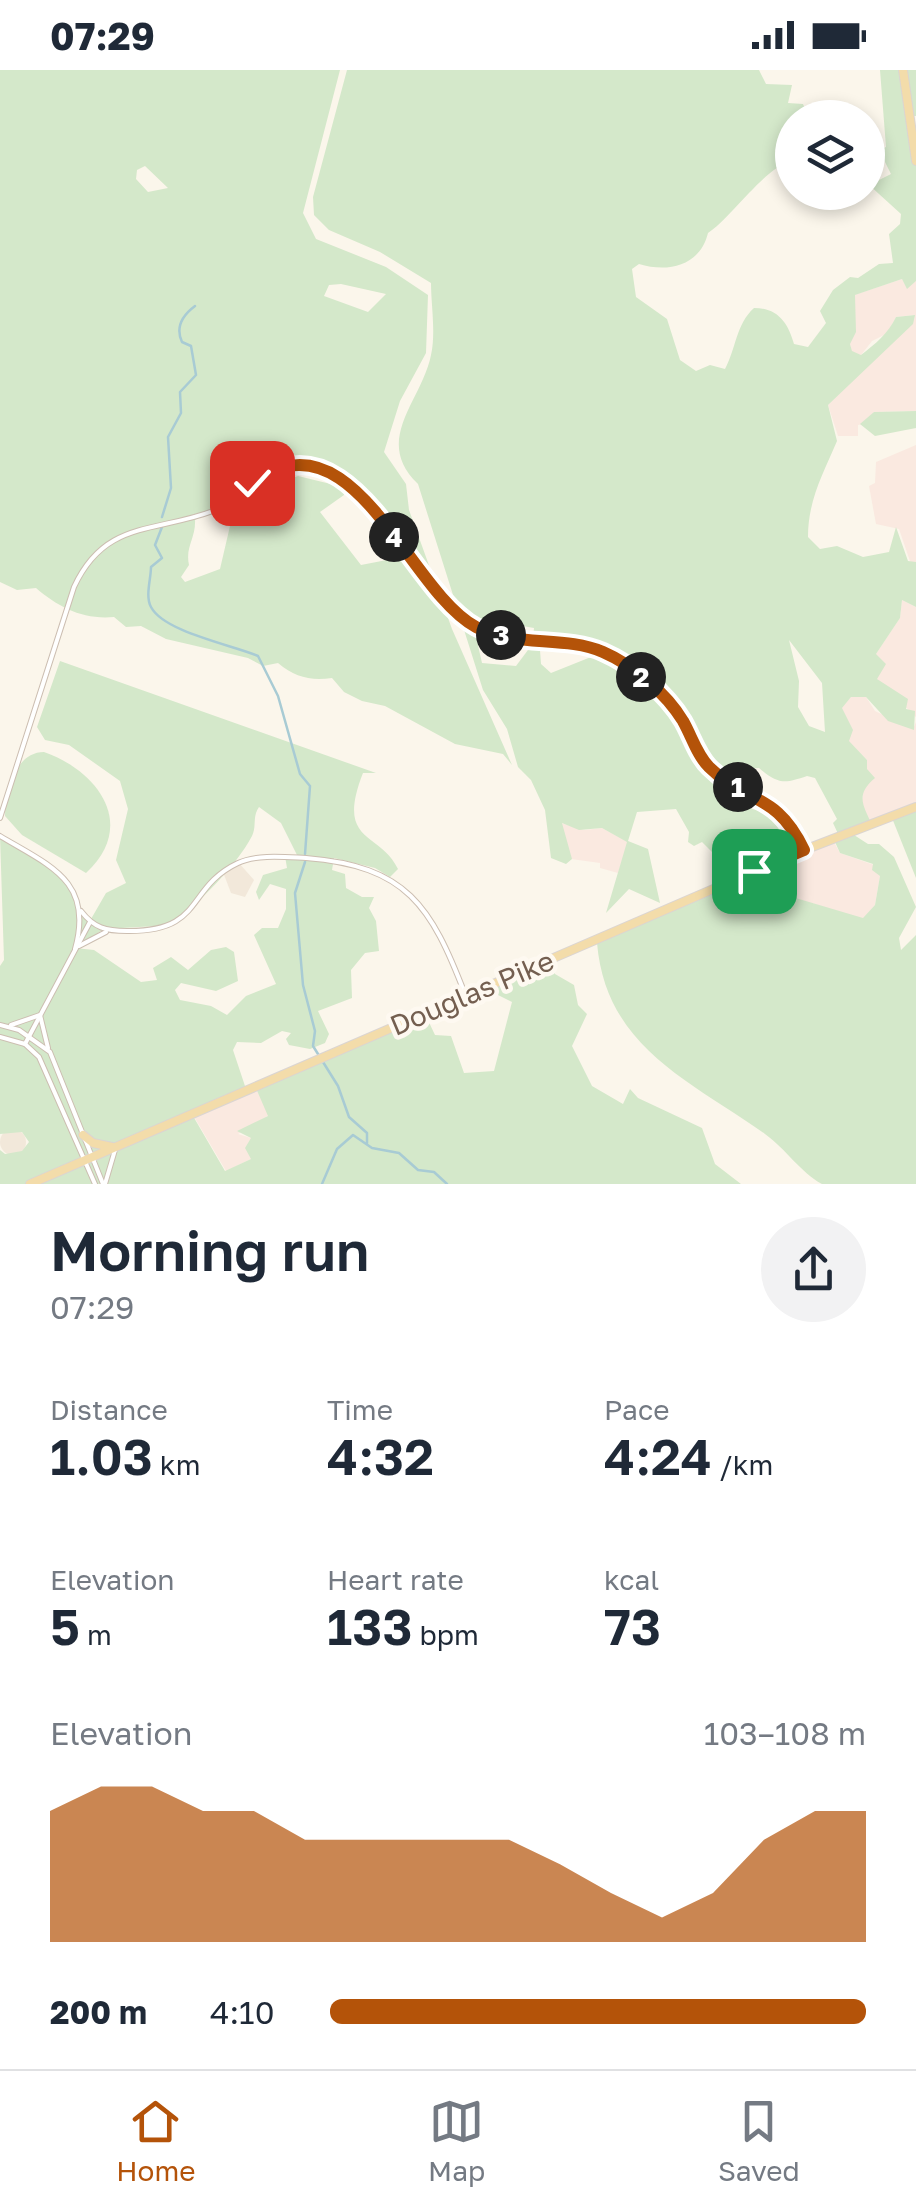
<!DOCTYPE html>
<meta charset="utf-8">
<style>
body{margin:0;font-family:"Golos Text",sans-serif;background:#f2f2f3;color:#1f2937;height:100vh;display:flex;flex-direction:column;font-size:38px;white-space:nowrap}
*{box-sizing:border-box;margin:0}
p{font-size:32px;color:#747a83}
.icon{flex:none;width:55px;height:55px;fill:none;stroke:currentColor;stroke-width:2;stroke-linecap:round;stroke-linejoin:round}
.map{position:relative;height:1114px;overflow:hidden}
.drawer{display:flex;flex-direction:column;background:#fff;flex:1}
.drawer>*{flex:none}
.controls{position:absolute;left:775px;top:30px;display:grid;gap:20px}
.controls a{display:grid;place-items:center;width:110px;height:110px;border-radius:50%;background:#fff;box-shadow:0 5px 15px #0003;font-size:50px}
.pin{position:absolute;display:grid;place-items:center;width:85px;height:85px;color:#fff;margin:-42px;border-radius:20px;box-shadow:0 5px 15px #0006}
.km{position:absolute;width:50px;height:50px;margin:-25px;border-radius:50%;background:#222;color:#fff;font-size:28px;line-height:50px;text-align:center}
.round{display:grid;place-items:center;flex:none;width:105px;height:105px;border-radius:52px;background:#f2f2f3}
.head{display:flex;align-items:center;justify-content:space-between;height:170px;padding:0 50px}
h1{font-size:55px;font-weight:600;line-height:75px}
.metrics{display:grid;grid-template-columns:repeat(3,1fr);gap:15px;height:170px;padding:10px 50px}
.metrics div{display:grid;align-content:center}
.metrics b{font-size:50px;font-weight:600}
.metrics small{font-size:28px;font-weight:400}
.metrics p{font-size:28px}
.chart{height:280px;padding:20px 50px}
.chart p{display:flex;justify-content:space-between}
.chart svg{width:100%;height:180px;margin-top:10px;fill:#b45309;opacity:.7}
ul{padding:0 50px;list-style:none;font-size:32px}
li{display:grid;grid-template-columns:160px 120px 1fr;align-items:center;height:75px}
li i{height:25px;border-radius:12px;background:#b45309}
.status{display:flex;justify-content:space-between;align-items:center;height:70px;padding:0 50px;background:#fff;direction:ltr}
.status svg{height:28px;fill:currentColor}
.dock{display:flex;justify-content:space-around;align-items:center;height:140px;border-top:2px solid #e0e1e3;background:#fff;font-size:28px;color:#747a83}
.dock a{display:grid;justify-items:center;gap:5px}
.dock .on{color:#b45309}
.map>svg:first-child{display:block}
.residential{fill:#f2e8da}
.commercial{fill:#fae9e0}
.green{fill:#d4e8ca;fill-rule:evenodd}
.lines{fill:none;stroke-linecap:round;stroke-linejoin:round}
.stream{stroke:#a8cbd4;stroke-width:2.5}
.minor-casing{stroke:#ccbeb1;stroke-width:6}
.primary-casing{stroke:#dbd5d2;stroke-width:10}
.minor{stroke:#fff;stroke-width:4}
.primary{stroke:#f3dcaa;stroke-width:8}
.route-casing{stroke:#fff;stroke-width:20}
.route{stroke:#b45309;stroke-width:12}
.labels{text-anchor:middle;stroke-width:9;stroke-linejoin:round;paint-order:stroke}
.street-label{font-size:28px;fill:#745f50;stroke:#fef9f1}
</style>
<div class="status"><b>07:29</b><svg viewBox="0 0 49 12"><path d="M0 12V9h3v3zM5 12V6h3v6zM10 12V3h3v9zM15 12V0h3v12zM26 1h20v11H26zM47 4h2v5h-2z"/></svg></div>
<div class="map">
<svg width="916" height="1114" viewBox="0 0 916 1114">
<rect width="100%" height="100%" fill="#fbf6eb"/>
<!-- residential -->
<g class="residential">
<path d="M238 792 254 810 245 827 231 823 223 802Z"/>
<circle cx="13" cy="1072" r="13"/>
</g>
<!-- commercial -->
<g class="commercial">
<path d="M902 209 907 218 916 211V341L874 342 867 353 858 355V366H838L828 335 914 245 896 247 888 263 872 271 861 285 852 282 850 274 854 225Z"/>
<path d="M916 375V492L911 494 899 459 876 454 869 416 875 413 876 392Z"/>
<path d="M902 530 916 537V647L877 609 876 584 900 548Z"/>
<path d="M851 627H866L875 641 913 659 916 652V738L872 755 861 738 867 690 848 671 841 638Z"/>
<path d="M561 753 585 760 602 758 628 772 618 803 600 798V793L571 789Z"/>
<path d="M834 772 840 783 874 795 880 806 875 835 863 849 762 818 756 806Z"/>
<path d="M255 1016 269 1045 238 1064 251 1068V1089L226 1101 193 1045Z"/>
</g>
<!-- green -->
<g class="green">
<path d="M0 0H340L303 143 316 169 386 197 428 225 426 283 400 331 384 382 406 414 409 440 452 559 512 695 503 684 455 674 385 636 362 631 344 622 332 608C310 611 295 607 278 593L263 596 248 588 166 569 141 556 126 557 114 547C83 550 58 537 36 518L17 520 0 512ZM145 96 168 118 148 122 136 109 137 100ZM341 214 386 224 368 242 324 226 329 215ZM300 396C350 399 375 444 404 481L397 488 361 495 320 442 344 425 343 417 298 406 265 419 230 456 220 499 185 512 181 507 189 495C185 477 196 468 195 450L282 398Z"/>
<path d="M347 0H759L766 14 792 15 788 33 803 34 806 41 803 47 792 48V93C772 89 730 149 708 163 700 196 668 203 639 194L632 199 636 227 667 249 680 290 696 301 710 295 725 299C736 279 736 254 754 238 778 238 788 253 794 274L808 277 826 253 820 241 833 220 850 207 858 208 879 194 893 193 889 164 900 154 901 144 868 114V106L877 111 891 104 884 90 868 99V85L886 77 880 0H916V46H911L916 85V211L907 219 902 209 855 225 856 262 850 274 852 281 861 285C875 274 888 264 896 247L915 245 913 254 828 335 837 371C823 404 808 430 808 467L820 479 837 476 863 487 889 482 896 457 908 491 916 492V537L902 530 900 548 876 584 886 594 877 609 908 629 906 639 915 641 914 660 888 651 866 627H851L842 638 853 660 849 671 867 690V699L875 708C855 725 863 735 872 755L854 765 868 774H879L894 787 916 837 899 868 901 880 916 865V1114H822C800 1102 786 1079 765 1064 691 1011 606 978 597 873L756 806 762 818 863 848 875 835 880 806 872 800 873 794 840 783 835 772 840 768 833 753 837 749 815 708 807 706C784 714 778 714 759 698L727 700 717 705 706 700C718 727 737 733 761 742 769 744 778 758 783 765L775 783 765 784 752 766 732 769 718 788 702 772 694 776 688 772 689 762 676 739 637 742 628 771 648 779 660 833 629 819 606 843 627 772 602 758 579 760 562 753 572 789 566 794 551 788 545 740 531 710 518 697 507 659 483 620 418 414C372 370 422 331 431 285 436 263 431 235 431 213L380 182 329 160 314 145 313 127ZM481 549 534 558 533 569 583 576 622 592 613 594 591 587 551 603 541 594 540 580H528L516 596 482 593 477 571ZM789 570 822 613 825 662 809 656 798 637 799 611Z"/>
<path d="M916 341V358L875 366 860 354 874 342Z"/>
<path d="M60 591 376 703H363C335 774 380 761 398 799L390 807 375 798 334 788 332 800 345 804 346 818 362 827H374L369 838 376 851 379 881 365 883 351 900 352 928 318 941 329 964 325 973 310 979 289 975 286 969 291 963 282 961 261 973 237 972 233 980 246 1019 193 1046 225 1101 251 1089 245 1078 251 1068 237 1061 268 1046 255 1016 425 944 435 965 451 966 464 1003 494 1001 512 932 492 922 491 915 550 892 555 904 574 915 578 935 587 944 572 976 592 1016 623 1034 630 1019 638 1028 702 1058 715 1094 741 1114H0V1080L5 1084 22 1081 29 1072 22 1062 0 1064V896L4 890 0 766C21 779 52 790 66 810 76 825 76 839 91 849L106 823 126 813 116 790 128 739 120 711 69 675 45 670 37 657ZM259 737 281 753 297 785 285 786 287 798 263 805 256 822 259 830 270 814 286 819V839L278 858H262L254 865 276 914 246 926 227 945 211 936 180 930 175 920 181 913 216 921 238 911 234 882 226 877 211 880 188 900 171 887 153 898 157 910 141 912 94 880 75 878 104 859 174 855C201 829 235 798 252 766 257 756 252 747 259 737Z"/>
<path d="M44 682C96 700 139 754 86 803L22 765 5 746C5 722 15 682 44 682Z"/>
<path d="M916 738V808L892 748Z"/>
</g>
<g class="lines">
<!-- stream -->
<g class="stream">
<path d="M162 447 171 418 168 367 181 343 180 322 196 305 191 276 182 272C175 257 183 245 195 236"/>
<path d="M162 457 155 475 162 488 151 497C151 509 145 526 151 537 164 562 232 575 258 586L278 626 300 704 310 716 305 784"/>
<path d="M305 792 295 823 303 915 315 961 313 976 338 1016 349 1047 367 1063V1073"/>
<path d="M322 1114 337 1079 353 1065 372 1078 399 1083 418 1100 434 1102 447 1114"/>
</g>
<!-- minor casing -->
<g class="minor-casing">
<g id="minor">
<path d="M0 748 74 517C105 450 154 463 213 441 253 426 270 385 320 398 377 414 415 509 459 546 498 578 553 563 598 580 630 592 665 622 683 652 692 668 697 685 710 698 748 735 776 721 804 780"/>
<path d="M0 766C50 796 94 811 75 879"/>
<path d="M81 841C94 858 106 861 127 861 205 862 185 818 238 793 257 784 285 787 306 788 407 796 431 836 465 924"/>
<path d="M79 876 106 862"/>
<path d="M0 955 19 960 50 982 103 1114"/>
<path d="M11 955 40 945 48 978"/>
<path d="M0 967 25 974 39 987 95 1114"/>
<path d="M25 974 90 852"/>
<path d="M105 1114 115 1080"/>
</g>
</g>
<!-- primary casing -->
<g class="primary-casing">
<g id="primary">
<path d="M903 0 916 91"/>
<path d="M83 1065 93 1073 112 1077"/>
<path d="M30 1114 799 782 916 737"/>
</g>
</g>
<!-- minor -->
<use href="#minor" class="minor"/>
<!-- primary -->
<use href="#primary" class="primary"/>
</g>
<g class="lines">
<!-- route casing -->
<g class="route-casing">
<path id="route" d="M252 413C354 338 406 519 476 557 514 578 564 565 603 582 633 595 666 623 683 651 692 667 697 685 709 697 747 735 776 721 804 780L754 801"/>
</g>
<!-- route -->
<use href="#route" class="route"/>
</g>
<g class="labels">
<!-- street labels -->
<g class="street-label">
<text transform="translate(472 923) rotate(-23)" y="10">Douglas Pike</text>
</g>
</g>
</svg>
<div class="controls">
<a><svg class="icon" aria-label="layers" viewBox="0 0 24 24"><path d="M12 4l9 5-9 5-9-5zM3 14l9 5 9-5"/></svg></a>
</div>
<div class="pin" style="left:754px;top:801px;background:#1e9e55"><svg class="icon" aria-label="arrive" viewBox="0 0 24 24"><path d="M6 21V4h12l-3 4 3 4H6"/></svg></div>
<div class="pin" style="left:252px;top:413px;background:#d93025"><svg class="icon" aria-label="check" viewBox="0 0 24 24"><path d="M5 12l5 5 9-10"/></svg></div>
<b class="km" style="left:738px;top:717px">1</b>
<b class="km" style="left:641px;top:607px">2</b>
<b class="km" style="left:501px;top:565px">3</b>
<b class="km" style="left:394px;top:467px">4</b>
</div>
<section class="drawer">
<div class="head"><div><h1>Morning run</h1><p>07:29</p></div><a class="round"><svg class="icon" aria-label="share" viewBox="0 0 24 24"><path d="M12 15V3M7 8l5-5 5 5M5 13v7h14v-7"/></svg></a></div>
<div class="metrics">
<div><p>Distance</p><b>1.03<small> km</small></b></div>
<div><p>Time</p><b>4:32</b></div>
<div><p>Pace</p><b>4:24<small> /km</small></b></div>
</div>
<div class="metrics">
<div><p>Elevation</p><b>5<small> m</small></b></div>
<div><p>Heart rate</p><b>133<small> bpm</small></b></div>
<div><p>kcal</p><b>73</b></div>
</div>
<div class="chart"><p><span>Elevation</span>103–108 m</p>
<svg viewBox="0 0 160 44" preserveAspectRatio="none"><path d="M0 44V12L10 6L20 6L30 12L40 12L50 19L60 19L70 19L80 19L90 19L100 25L110 32L120 38L130 32L140 19L150 12L160 12V44z"/></svg>
</div>
<ul>
<li><b>200 m</b>4:10<i style="width:100%"></i></li>
</ul>
</section>
<nav class="dock">
<a class="on"><svg class="icon" aria-label="home" viewBox="0 0 24 24"><path d="M3 11l9-7 9 7M6 9v11h12V9"/></svg>Home</a>
<a><svg class="icon" aria-label="map" viewBox="0 0 24 24"><path d="M3 6l6-2 6 2 6-2v14l-6 2-6-2-6 2zM9 4v14M15 6v14"/></svg>Map</a>
<a><svg class="icon" aria-label="saved" viewBox="0 0 24 24"><path d="M7 4h10v16l-5-4-5 4z"/></svg>Saved</a>
</nav>
